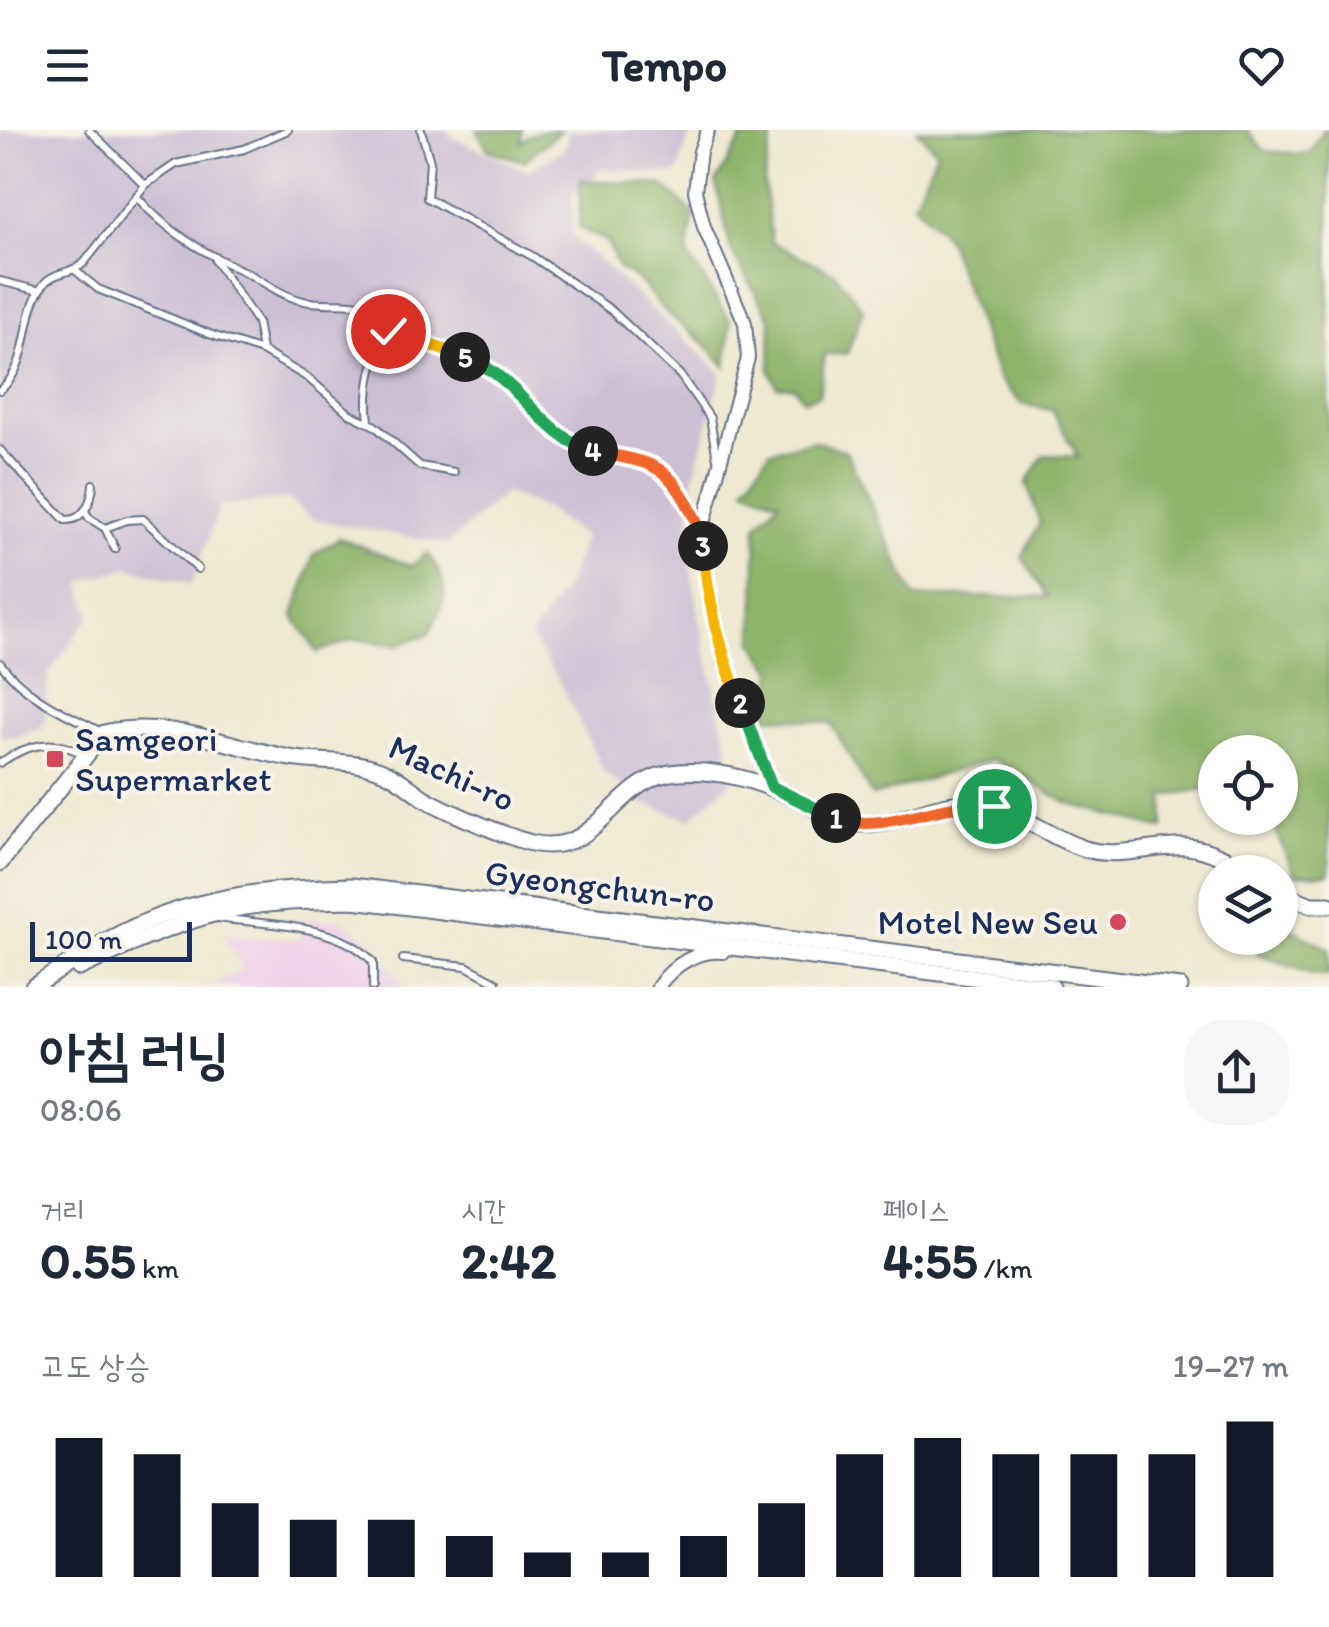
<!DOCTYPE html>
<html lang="ko">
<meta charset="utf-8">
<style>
body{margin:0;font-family:Itim,"Poor Story",sans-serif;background:#f6f6f7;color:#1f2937;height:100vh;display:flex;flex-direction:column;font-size:38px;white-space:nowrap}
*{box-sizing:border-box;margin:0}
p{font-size:32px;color:#747a83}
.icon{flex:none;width:55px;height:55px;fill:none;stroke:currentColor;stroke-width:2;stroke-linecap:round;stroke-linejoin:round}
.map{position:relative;height:857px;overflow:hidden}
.panel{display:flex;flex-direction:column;background:#fff;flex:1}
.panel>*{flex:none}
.tools{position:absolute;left:1198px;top:605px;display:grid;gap:20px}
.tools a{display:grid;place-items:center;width:100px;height:100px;border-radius:50%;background:#fff;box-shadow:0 2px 8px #0004;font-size:50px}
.scale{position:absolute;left:30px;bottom:25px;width:162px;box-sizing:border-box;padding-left:10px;border:5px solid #1b2f5e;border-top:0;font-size:28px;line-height:35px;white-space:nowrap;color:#1b2f5e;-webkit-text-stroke:8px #f7f3e8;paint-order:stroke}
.pin{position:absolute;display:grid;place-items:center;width:85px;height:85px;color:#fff;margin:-42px;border:5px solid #fff;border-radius:50%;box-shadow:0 2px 10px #0007}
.km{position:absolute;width:50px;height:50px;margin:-25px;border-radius:50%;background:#222;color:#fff;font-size:28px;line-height:50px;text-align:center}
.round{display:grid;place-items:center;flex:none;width:105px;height:105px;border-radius:40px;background:#f6f6f7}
.overview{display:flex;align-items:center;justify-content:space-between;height:170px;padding:0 40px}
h1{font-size:55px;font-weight:800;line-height:75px}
.figures{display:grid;grid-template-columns:repeat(3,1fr);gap:15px;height:170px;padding:10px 40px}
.figures div{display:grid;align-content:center}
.figures b{font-size:50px;font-weight:800}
.figures small{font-size:28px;font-weight:400}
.figures p{font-size:28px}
.chart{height:280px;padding:20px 40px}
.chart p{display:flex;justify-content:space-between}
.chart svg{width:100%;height:180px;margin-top:10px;stroke:#111827;stroke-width:6}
header{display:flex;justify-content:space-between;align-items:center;height:130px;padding:0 40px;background:#fff;font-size:45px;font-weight:800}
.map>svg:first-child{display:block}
.built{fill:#edd1e9}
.industrial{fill:#ccbfd4}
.forest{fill:#8eb46a;stroke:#547264;stroke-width:2.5}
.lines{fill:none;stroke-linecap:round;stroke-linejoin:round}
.service-casing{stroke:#657086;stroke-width:10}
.minor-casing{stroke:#657086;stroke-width:16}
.tertiary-casing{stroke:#657086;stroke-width:19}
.service{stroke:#fff;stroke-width:6}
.minor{stroke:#fff;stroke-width:12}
.tertiary{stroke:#fff;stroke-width:15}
.split-1-casing{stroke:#fff;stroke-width:20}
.split-2-casing{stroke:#fff;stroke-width:20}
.split-3-casing{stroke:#fff;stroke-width:20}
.split-4-casing{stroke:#fff;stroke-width:20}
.split-5-casing{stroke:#fff;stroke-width:20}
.split-6-casing{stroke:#fff;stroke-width:20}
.split-1{stroke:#f0652b;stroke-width:12}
.split-2{stroke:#22a559;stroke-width:12}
.split-3{stroke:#f5b400;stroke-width:12}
.split-4{stroke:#f0652b;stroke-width:12}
.split-5{stroke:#22a559;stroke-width:12}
.split-6{stroke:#f5b400;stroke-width:12}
.poi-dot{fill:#d1495b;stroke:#f7f3e8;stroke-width:4}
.labels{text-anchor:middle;stroke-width:8;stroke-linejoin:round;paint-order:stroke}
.poi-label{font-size:35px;fill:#1b2f5e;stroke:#f7f3e8;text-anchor:start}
.street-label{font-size:35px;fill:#1b2f5e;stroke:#f7f3e8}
</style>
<header><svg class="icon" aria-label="menu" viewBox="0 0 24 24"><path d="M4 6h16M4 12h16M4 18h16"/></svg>Tempo<svg class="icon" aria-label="heart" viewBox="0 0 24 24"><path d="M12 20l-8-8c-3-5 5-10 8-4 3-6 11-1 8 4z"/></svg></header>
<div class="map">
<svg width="1329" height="857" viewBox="0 0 1329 857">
<rect width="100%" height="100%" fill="#f7f3e8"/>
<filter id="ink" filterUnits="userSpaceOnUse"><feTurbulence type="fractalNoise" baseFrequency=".01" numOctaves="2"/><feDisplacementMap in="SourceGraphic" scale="20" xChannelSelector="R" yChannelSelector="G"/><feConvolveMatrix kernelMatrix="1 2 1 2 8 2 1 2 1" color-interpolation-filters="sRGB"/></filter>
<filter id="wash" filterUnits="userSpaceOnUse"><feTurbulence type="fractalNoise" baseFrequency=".0048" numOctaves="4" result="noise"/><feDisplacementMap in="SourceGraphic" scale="40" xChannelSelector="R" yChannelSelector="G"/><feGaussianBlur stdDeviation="2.25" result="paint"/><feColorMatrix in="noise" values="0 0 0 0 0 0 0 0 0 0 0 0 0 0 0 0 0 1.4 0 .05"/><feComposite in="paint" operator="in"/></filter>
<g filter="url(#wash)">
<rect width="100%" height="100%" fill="#eee9d0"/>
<!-- built -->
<path class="built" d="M301 789 342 790 369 810 405 857H211L242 838 224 805 301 810Z"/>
<!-- industrial -->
<path class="industrial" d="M0 0H448L450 6 528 41 565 18 569 0H691L677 44 603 39 572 65V105L722 243 694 346 687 418 705 516 735 647 690 689 642 673 604 642 559 551 530 506 567 454 584 408 545 379 505 363 448 414 311 389 289 369 220 376 192 454 127 437 81 453 91 485 49 543 44 596 17 607 0 606Z"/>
<!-- forest -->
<g class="forest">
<path d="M477 0H522L521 12C532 1 546 0 561 0L524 31 488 20Z"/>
<path d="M747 0H764L772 6 764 50 771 112 834 143 863 179 847 224H825L819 265 804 270 794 257 777 256 770 241 771 190 731 120 716 52Z"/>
<path d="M917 0H1247L1265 21 1309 24 1323 0H1329V744L1295 745 1270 688H1280V622H1215V660L1210 658 1165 666 1164 699 1067 673 993 629 872 666 831 593 766 586 773 540 754 513 757 395 779 371 745 358 770 321 814 311 846 321 914 467H1048L1022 427 1040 393 1027 353 1044 325 1078 327 1052 280 1022 274 999 250 947 108 914 73 937 22Z"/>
<path d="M581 50 663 55 694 84 687 124 731 192 726 237 704 213 665 181 637 149 619 139 607 111 579 98Z"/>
<path d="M340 408 411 436 428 423C451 460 448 468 428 504L396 515 355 509 317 522 294 486 314 424Z"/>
<path d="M1280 793 1329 819V845L1312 844 1257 824 1265 808H1280Z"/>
</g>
</g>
<g filter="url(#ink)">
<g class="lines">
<!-- service casing -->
<g class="service-casing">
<g id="service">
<path d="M89 0 145 55"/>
<path d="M421 0 430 32 427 68 532 126 611 180 680 245 710 288 717 329"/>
<path d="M137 67C166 101 204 123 245 142 263 151 280 165 300 170 333 180 373 159 388 201"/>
<path d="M215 130 257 192 262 221"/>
<path d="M76 141 98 159 212 205 262 221 308 248 350 284 375 296 420 336 454 342"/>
<path d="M0 151 40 161"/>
<path d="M388 201C428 213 478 223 508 252 527 270 542 292 563 307 594 330 643 321 671 347 685 359 693 383 701 400"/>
<path d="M0 260C32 234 20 187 43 155 53 141 72 144 84 133L145 55 176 34 244 19 288 0"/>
<path d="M369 292C365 259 371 230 388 201"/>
<path d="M0 320 65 390C84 391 92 371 93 354"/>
<path d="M85 381 89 388 105 398 127 390 143 389 198 439"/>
<path d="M105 398 115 419"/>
<path d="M0 533C26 568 65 583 103 603"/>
<path d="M0 633C27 614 54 607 84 625"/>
<path d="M218 788C265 795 340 793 373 832V857"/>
<path d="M403 829 466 836 496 852 493 857"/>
</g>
</g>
<!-- minor casing -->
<g class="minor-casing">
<g id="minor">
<path d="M708 0 700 21 695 61 704 97 745 193 748 228 702 401 705 439 725 533 771 657"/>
<path d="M658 857C672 836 697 819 723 822"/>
</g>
</g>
<!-- tertiary casing -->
<g class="tertiary-casing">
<g id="tertiary">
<path d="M0 733 104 603C169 589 227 616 290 628 322 634 357 628 387 643 400 649 412 660 424 668 446 681 513 710 537 714 602 725 615 645 679 642 722 639 765 653 803 672 818 679 834 690 851 693 891 700 930 672 970 673 1013 674 1043 705 1082 718 1118 730 1151 715 1187 717 1210 719 1230 731 1250 742"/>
<path d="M1280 762 1311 775H1329"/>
<path d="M79 838C128 815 177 792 230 780 270 771 312 771 353 770L1052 857"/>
<path d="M33 857C59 841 85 822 112 808 187 767 268 758 352 756L1180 857"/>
</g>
</g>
<!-- service -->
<use href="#service" class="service"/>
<!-- minor -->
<use href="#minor" class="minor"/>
<!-- tertiary -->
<use href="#tertiary" class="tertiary"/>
</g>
</g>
<g class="lines" filter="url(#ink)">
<!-- split-1 casing -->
<g class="split-1-casing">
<path id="split-1" d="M836 688C887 706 940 668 994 676"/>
</g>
<!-- split-2 casing -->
<g class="split-2-casing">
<path id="split-2" d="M740 573 772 657 836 688"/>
</g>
<!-- split-3 casing -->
<g class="split-3-casing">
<path id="split-3" d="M703 416C707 470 721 523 740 573"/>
</g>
<!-- split-4 casing -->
<g class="split-4-casing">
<path id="split-4" d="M593 321C644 333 665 328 690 379 697 392 702 402 703 416"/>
</g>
<!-- split-5 casing -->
<g class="split-5-casing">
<path id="split-5" d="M465 227C519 246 540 306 593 321"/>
</g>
<!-- split-6 casing -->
<g class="split-6-casing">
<path id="split-6" d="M388 201 465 227"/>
</g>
<!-- split-1 -->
<use href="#split-1" class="split-1"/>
<!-- split-2 -->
<use href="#split-2" class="split-2"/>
<!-- split-3 -->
<use href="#split-3" class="split-3"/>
<!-- split-4 -->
<use href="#split-4" class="split-4"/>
<!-- split-5 -->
<use href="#split-5" class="split-5"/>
<!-- split-6 -->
<use href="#split-6" class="split-6"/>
</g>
<!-- markers -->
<g class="poi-dot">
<rect x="45" y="619" width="20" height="20" rx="5"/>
<circle cx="1118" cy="792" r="10"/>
</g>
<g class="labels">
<!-- poi labels -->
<g class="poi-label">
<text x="75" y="621">Samgeori<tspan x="75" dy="40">Supermarket</tspan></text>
<text x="1098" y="804" text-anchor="end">Motel New Seu</text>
</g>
<!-- street labels -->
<g class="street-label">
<text transform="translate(452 643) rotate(25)" y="12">Machi-ro</text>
<text transform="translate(600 756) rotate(7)" y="12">Gyeongchun-ro</text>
</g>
</g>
</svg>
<div class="tools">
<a><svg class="icon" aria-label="locate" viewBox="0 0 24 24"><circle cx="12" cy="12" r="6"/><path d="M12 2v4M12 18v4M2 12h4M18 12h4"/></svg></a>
<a><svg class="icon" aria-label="layers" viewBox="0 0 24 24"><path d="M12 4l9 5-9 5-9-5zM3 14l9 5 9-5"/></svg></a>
</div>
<div class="scale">100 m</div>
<div class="pin" style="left:994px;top:676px;background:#1e9e55"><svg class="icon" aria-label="arrive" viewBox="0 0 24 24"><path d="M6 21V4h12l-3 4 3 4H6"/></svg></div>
<div class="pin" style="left:388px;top:201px;background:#d93025"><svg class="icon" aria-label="check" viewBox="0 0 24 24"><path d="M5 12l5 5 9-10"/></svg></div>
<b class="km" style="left:836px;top:688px">1</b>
<b class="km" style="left:740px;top:573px">2</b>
<b class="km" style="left:703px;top:416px">3</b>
<b class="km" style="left:593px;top:321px">4</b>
<b class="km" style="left:465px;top:227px">5</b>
</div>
<section class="panel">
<div class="overview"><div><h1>아침 러닝</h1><p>08:06</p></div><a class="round"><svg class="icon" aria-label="share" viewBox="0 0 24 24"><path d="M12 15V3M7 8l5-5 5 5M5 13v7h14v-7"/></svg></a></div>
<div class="figures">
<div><p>거리</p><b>0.55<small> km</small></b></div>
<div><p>시간</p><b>2:42</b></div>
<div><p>페이스</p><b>4:55<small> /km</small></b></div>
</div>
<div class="chart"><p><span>고도 상승</span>19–27 m</p>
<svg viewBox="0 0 160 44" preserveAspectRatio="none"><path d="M5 44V10M15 44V14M25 44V26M35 44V30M45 44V30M55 44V34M65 44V38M75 44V38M85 44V34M95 44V26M105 44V14M115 44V10M125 44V14M135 44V14M145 44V14M155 44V6"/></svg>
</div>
</section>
